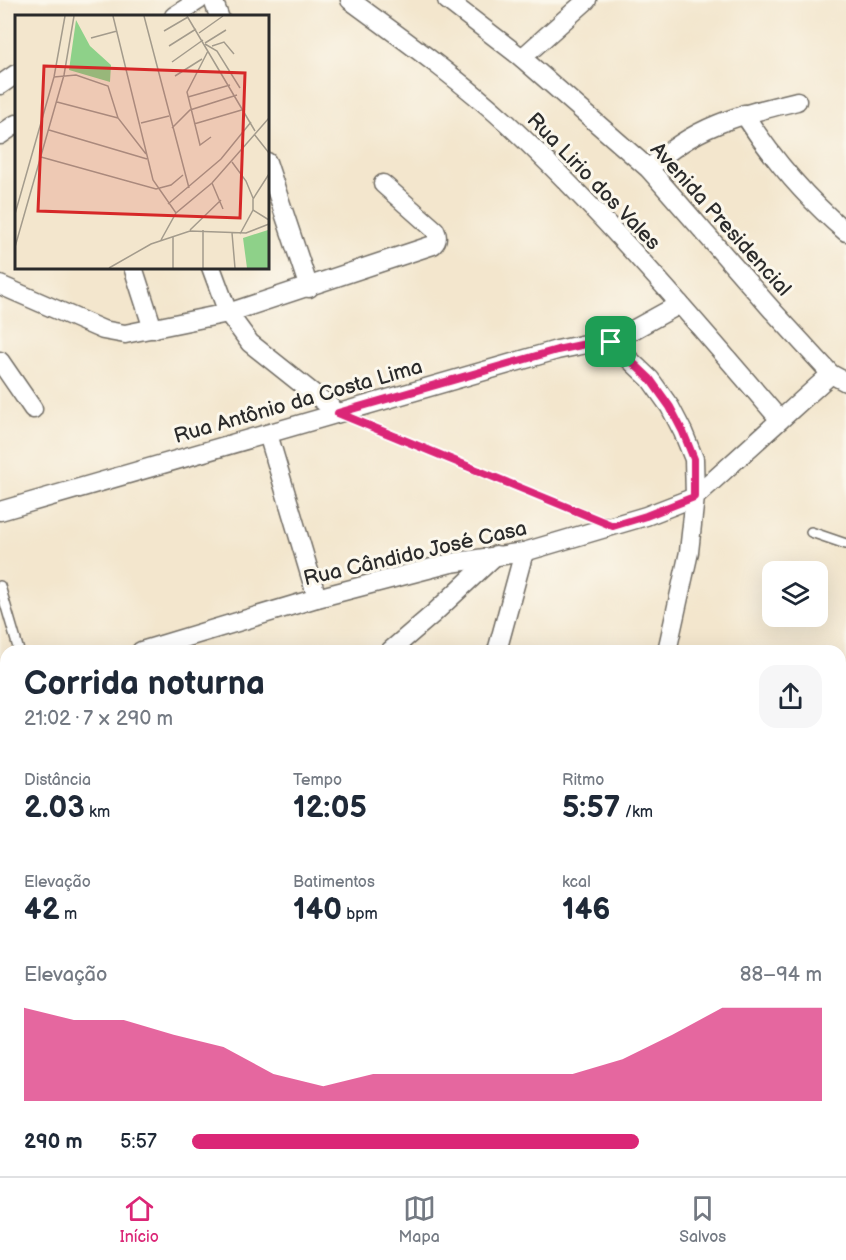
<!DOCTYPE html>
<html lang="pt">
<meta charset="utf-8">
<style>
body{margin:0;font-family:"Balsamiq Sans",sans-serif;background:#f6f6f7;color:#1f2937;height:100vh;display:flex;flex-direction:column;font-size:22px;white-space:nowrap}
*{box-sizing:border-box;margin:0}
p{font-size:20px;color:#747a83}
.icon{flex:none;width:33px;height:33px;fill:none;stroke:currentColor;stroke-width:2;stroke-linecap:round;stroke-linejoin:round}
.map{position:relative;flex:1;overflow:hidden}
.drawer{position:absolute;left:0px;top:645px;width:846px;height:531px;display:flex;flex-direction:column;background:#fff;border-radius:18px 18px 0 0;box-shadow:0 6px 24px #0002}
.drawer>*{flex:none}
.tools{position:absolute;left:762px;top:561px;display:grid;gap:12px}
.tools a{display:grid;place-items:center;width:66px;height:66px;border-radius:12px;background:#fff;box-shadow:0 6px 24px #0002;font-size:30px}
.pin{position:absolute;display:grid;place-items:center;width:51px;height:51px;color:#fff;margin:-26px;border-radius:12px;box-shadow:0 3px 9px #0006}
.round{display:grid;place-items:center;flex:none;width:63px;height:63px;border-radius:18px;background:#f6f6f7}
.summary{display:flex;align-items:center;justify-content:space-between;height:102px;padding:0 24px}
h1{font-size:33px;font-weight:700;line-height:45px}
.metrics{display:grid;grid-template-columns:repeat(3,1fr);gap:9px;height:102px;padding:6px 24px}
.metrics div{display:grid;align-content:center}
.metrics b{font-size:30px;font-weight:700}
.metrics small{font-size:16px;font-weight:400}
.metrics p{font-size:16px}
.chart{height:168px;padding:12px 24px}
.chart p{display:flex;justify-content:space-between}
.chart svg{width:100%;height:108px;margin-top:6px;fill:#db2777;opacity:.7}
ul{padding:0 24px;list-style:none;font-size:20px}
li{display:grid;grid-template-columns:96px 72px 1fr;align-items:center;height:45px}
li i{height:15px;border-radius:8px;background:#db2777}
.tabs{display:flex;justify-content:space-around;align-items:center;height:84px;border-top:2px solid #e0e1e3;background:#fff;font-size:16px;color:#747a83}
.tabs a{display:grid;justify-items:center;gap:3px}
.tabs .current{color:#db2777}
.map>svg:first-child{display:block}
.green{fill:#8ed189;stroke:#5c7e5a;stroke-width:1.5}
.lines{fill:none;stroke-linecap:round;stroke-linejoin:round}
.lane-casing{stroke:#716c64;stroke-width:12}
.street-casing{stroke:#716c64;stroke-width:21}
.primary-casing{stroke:#716c64;stroke-width:30}
.path{stroke:#716c64;stroke-width:4;stroke-dasharray:4.5 4.5;stroke-linecap:butt}
.lane{stroke:#fff;stroke-width:9}
.street{stroke:#fff;stroke-width:18}
.primary{stroke:#fff;stroke-width:27}
.route-casing{stroke:#fff;stroke-width:12}
.route{stroke:#db2777;stroke-width:8}
.labels{text-anchor:middle;stroke-width:6;stroke-linejoin:round;paint-order:stroke}
.street-label{font-size:21px;fill:#2b2b2b;stroke:#fbf7ec}
.inset-road{fill:none;stroke:#a39b8c;stroke-width:1.5}
.view{fill:#d62828;fill-opacity:0.15;stroke:#d62828;stroke-width:3}
.inset-edge{fill:none;stroke:#2b2b2b;stroke-width:3}
</style>
<div class="map">
<svg width="846" height="1176" viewBox="0 0 846 1176">
<rect width="100%" height="100%" fill="#fbf7ec"/>
<filter id="ink" filterUnits="userSpaceOnUse"><feTurbulence type="fractalNoise" baseFrequency=".0167" numOctaves="2"/><feDisplacementMap in="SourceGraphic" scale="12" xChannelSelector="R" yChannelSelector="G"/><feConvolveMatrix kernelMatrix="1 2 1 2 8 2 1 2 1" color-interpolation-filters="sRGB"/></filter>
<filter id="wash" filterUnits="userSpaceOnUse"><feTurbulence type="fractalNoise" baseFrequency=".008" numOctaves="4" result="noise"/><feDisplacementMap in="SourceGraphic" scale="24" xChannelSelector="R" yChannelSelector="G"/><feGaussianBlur stdDeviation="1.35" result="paint"/><feColorMatrix in="noise" values="0 0 0 0 0 0 0 0 0 0 0 0 0 0 0 0 0 1.4 0 .05"/><feComposite in="paint" operator="in"/></filter>
<g filter="url(#wash)">
<rect width="100%" height="100%" fill="#f3e6cd"/>
<!-- green -->
<path class="green" d="M6 777V1025H0V778Z"/>
</g>
<g filter="url(#ink)">
<g class="lines">
<!-- lane casing -->
<g class="lane-casing">
<g id="lane">
<path d="M811 532 846 544"/>
<path d="M0 586 19 651"/>
<path d="M840 837 846 839"/>
<path d="M840 928 846 933"/>
<path d="M0 1143H6"/>
<path d="M168 1170 195 1176"/>
</g>
</g>
<!-- street casing -->
<g class="street-casing">
<g id="street">
<path d="M213 0 219 16"/>
<path d="M350 0C403 39 458 78 507 123 605 215 693 318 780 420"/>
<path d="M447 0 522 58 649 169 773 311 831 374 846 382"/>
<path d="M174 16 199 0"/>
<path d="M522 58 587 0"/>
<path d="M0 85 16 74"/>
<path d="M744 114C772 158 806 198 846 232"/>
<path d="M0 135 16 124"/>
<path d="M267 162 309 288"/>
<path d="M649 169C693 126 739 115 797 101"/>
<path d="M133 267 153 329"/>
<path d="M211 267 228 313 250 343 338 413"/>
<path d="M0 285 103 330 125 334 228 313 433 245C438 240 438 236 435 230L383 184"/>
<path d="M611 342 650 379 670 407 683 432 694 459 695 497 689 552 667 651"/>
<path d="M0 361 33 409"/>
<path d="M268 434 317 598"/>
<path d="M0 511 557 350 586 344 611 342 680 304"/>
<path d="M141 651 317 598 451 563 524 552 646 516 695 497 831 374"/>
<path d="M390 651 433 614 496 555"/>
<path d="M497 651 524 552"/>
<path d="M0 693 6 691"/>
</g>
</g>
<!-- primary casing -->
<g class="primary-casing">
<g id="primary">
<path d="M0 1049 6 1050"/>
<path d="M0 1101 6 1102"/>
<path d="M305 1170 330 1176"/>
<path d="M379 1170V1176"/>
<path d="M518 1170 541 1176"/>
</g>
</g>
<!-- path -->
<g class="path">
<path d="M367 425 584 514"/>
<path d="M418 1170 440 1176"/>
</g>
<!-- lane -->
<use href="#lane" class="lane"/>
<!-- street -->
<use href="#street" class="street"/>
<!-- primary -->
<use href="#primary" class="primary"/>
</g>
</g>
<g class="lines" filter="url(#ink)">
<!-- route casing -->
<g class="route-casing">
<path id="route" d="M611 342 650 379 670 407 683 432 694 459V497L646 516 613 526 338 413 557 350 586 344Z"/>
</g>
<!-- route -->
<use href="#route" class="route"/>
</g>
<g class="labels">
<!-- street labels -->
<g class="street-label">
<text transform="translate(594 181) rotate(46)" y="7">Rua Lirio dos Vales</text>
<text transform="translate(721 219) rotate(48)" y="7">Avenida Presidencial</text>
<text transform="translate(298 401) rotate(-16)" y="7">Rua Antônio da Costa Lima</text>
<text transform="translate(415 553) rotate(-13)" y="7">Rua Cândido José Casa</text>
</g>
</g>
<!-- overview -->
<g transform="translate(15 15)">
<rect width="254" height="254" fill="#f3e6cd"/>
<path d="M61 5 75 31 96 50 95 67 54 55ZM253 215V253H232L228 223Z" fill="#8ed189"/>
<path class="inset-road" d="M98 1 138 165 161 198M129 1 174 173M172 1 240 116M149 16 173 2M184 18 208 1M76 23 102 16M190 28 211 15M190 29 202 36 225 73M154 31 181 14M197 31 209 27 219 39M193 36 172 77 185 130 196 122M157 47 188 25M160 61 187 44M39 62 61 60 93 71 103 103 131 139M173 82 215 70M42 87 103 103M126 108 154 101M179 109 230 94M157 113 175 95 222 80M34 115 132 144M239 119 254 138M26 142 141 174 156 170 168 160M217 147 231 166 238 183M197 168 208 194M153 189 206 144 236 107M238 195 254 205M0 199 39 62 50 1M175 215 206 185M188 215V253M217 218 220 253M225 219 238 195V184L254 159M158 221V253M146 225 161 198 197 168 254 103M0 232 49 60 59 1M94 253 136 229 175 216 231 218 254 209"/>
<path class="view" d="M29 51 230 58 225 203 23 196Z"/>
<rect width="254" height="254" class="inset-edge"/>
</g>
</svg>
<div class="tools">
<a><svg class="icon" aria-label="layers" viewBox="0 0 24 24"><path d="M12 4l9 5-9 5-9-5zM3 14l9 5 9-5"/></svg></a>
</div>
<div class="pin" style="left:611px;top:342px;background:#1e9e55"><svg class="icon" aria-label="arrive" viewBox="0 0 24 24"><path d="M6 21V4h12l-3 4 3 4H6"/></svg></div>
<section class="drawer">
<div class="summary"><div><h1>Corrida noturna</h1><p>21:02 · 7 × 290 m</p></div><a class="round"><svg class="icon" aria-label="share" viewBox="0 0 24 24"><path d="M12 15V3M7 8l5-5 5 5M5 13v7h14v-7"/></svg></a></div>
<div class="metrics">
<div><p>Distância</p><b>2.03<small> km</small></b></div>
<div><p>Tempo</p><b>12:05</b></div>
<div><p>Ritmo</p><b>5:57<small> /km</small></b></div>
</div>
<div class="metrics">
<div><p>Elevação</p><b>42<small> m</small></b></div>
<div><p>Batimentos</p><b>140<small> bpm</small></b></div>
<div><p>kcal</p><b>146</b></div>
</div>
<div class="chart"><p><span>Elevação</span>88–94 m</p>
<svg viewBox="0 0 160 44" preserveAspectRatio="none"><path d="M0 44V6L10 11L20 11L30 17L40 22L50 33L60 38L70 33L80 33L90 33L100 33L110 33L120 27L130 17L140 6L150 6L160 6V44z"/></svg>
</div>
<ul>
<li><b>290 m</b>5:57<i style="width:71%"></i></li>
</ul>
</section>
</div>
<nav class="tabs">
<a class="current"><svg class="icon" aria-label="home" viewBox="0 0 24 24"><path d="M3 11l9-7 9 7M6 9v11h12V9"/></svg>Início</a>
<a><svg class="icon" aria-label="map" viewBox="0 0 24 24"><path d="M3 6l6-2 6 2 6-2v14l-6 2-6-2-6 2zM9 4v14M15 6v14"/></svg>Mapa</a>
<a><svg class="icon" aria-label="saved" viewBox="0 0 24 24"><path d="M7 4h10v16l-5-4-5 4z"/></svg>Salvos</a>
</nav>
